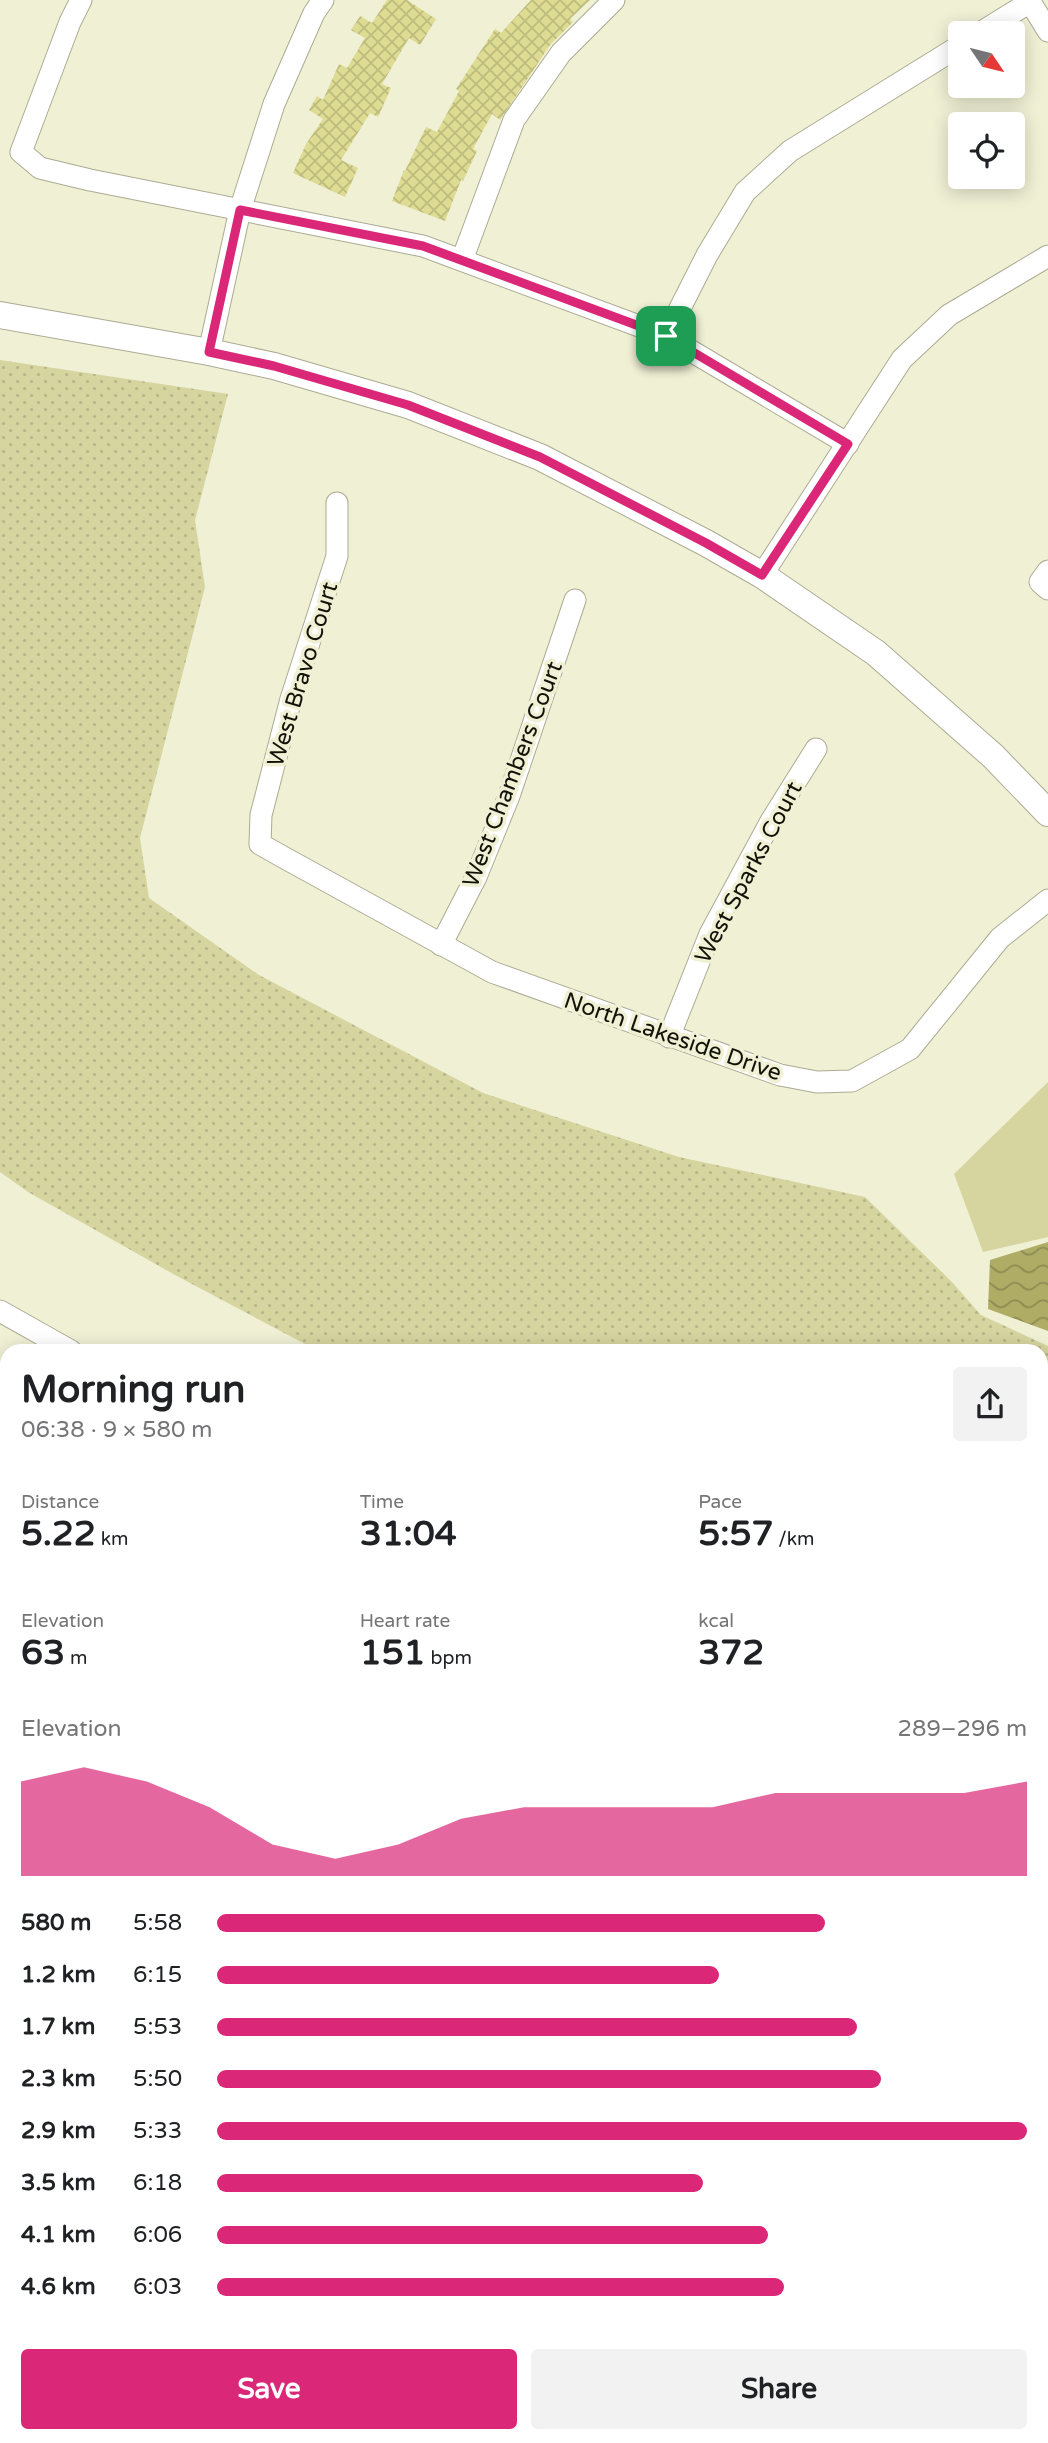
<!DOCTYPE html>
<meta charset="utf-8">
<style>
body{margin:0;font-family:"Varela Round",sans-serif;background:#f2f2f2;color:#202124;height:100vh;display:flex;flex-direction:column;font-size:26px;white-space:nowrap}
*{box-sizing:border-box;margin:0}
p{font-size:23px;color:#757577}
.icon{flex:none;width:38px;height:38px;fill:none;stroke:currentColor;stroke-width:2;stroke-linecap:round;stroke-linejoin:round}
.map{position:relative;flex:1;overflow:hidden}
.panel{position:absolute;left:0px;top:1344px;width:1048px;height:1099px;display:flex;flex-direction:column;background:#fff;border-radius:21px 21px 0 0;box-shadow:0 4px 18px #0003}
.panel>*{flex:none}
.needle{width:46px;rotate:125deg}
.buttons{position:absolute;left:948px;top:21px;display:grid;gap:14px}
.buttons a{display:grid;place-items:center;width:77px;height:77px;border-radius:7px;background:#fff;box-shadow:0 4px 18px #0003;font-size:35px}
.pin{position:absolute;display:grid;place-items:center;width:60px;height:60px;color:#fff;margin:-30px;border-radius:14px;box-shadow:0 4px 10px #0006}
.round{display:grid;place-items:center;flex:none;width:74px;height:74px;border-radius:7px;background:#f2f2f2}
.head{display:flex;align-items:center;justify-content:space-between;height:119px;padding:0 21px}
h1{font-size:38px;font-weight:800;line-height:52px}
.metrics{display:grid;grid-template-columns:repeat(3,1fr);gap:10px;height:119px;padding:7px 21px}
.metrics div{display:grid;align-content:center}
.metrics b{font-size:35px;font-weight:800}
.metrics small{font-size:19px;font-weight:400}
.metrics p{font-size:19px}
.chart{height:196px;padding:14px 21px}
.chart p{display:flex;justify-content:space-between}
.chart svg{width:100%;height:126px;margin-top:7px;fill:#db2777;opacity:.7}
.button{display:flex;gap:14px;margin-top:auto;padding:14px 21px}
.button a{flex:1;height:80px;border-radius:7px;background:#db2777;color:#fff;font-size:28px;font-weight:800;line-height:80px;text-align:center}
.button a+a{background:#f2f2f2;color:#202124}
ul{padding:0 21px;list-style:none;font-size:23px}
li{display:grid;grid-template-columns:112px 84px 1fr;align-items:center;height:52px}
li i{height:18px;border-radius:9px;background:#db2777}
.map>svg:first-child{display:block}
.grass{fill:url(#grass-dots)}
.park{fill:#d6d5a0}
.water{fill:url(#water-waves)}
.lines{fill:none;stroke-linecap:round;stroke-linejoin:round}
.river{stroke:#afad65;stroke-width:33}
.building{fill:url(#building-cross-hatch)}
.minor-casing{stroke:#acab93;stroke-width:23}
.tertiary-casing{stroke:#acab93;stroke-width:28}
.path{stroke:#9c9c88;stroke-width:3.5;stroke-dasharray:2 5;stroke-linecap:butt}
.minor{stroke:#fff;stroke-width:21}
.tertiary{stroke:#fff;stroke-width:26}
.route-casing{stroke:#fff;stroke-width:14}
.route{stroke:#db2777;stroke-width:9}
.labels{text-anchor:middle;stroke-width:7;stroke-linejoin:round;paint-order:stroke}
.street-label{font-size:23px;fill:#121209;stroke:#f0f0d5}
</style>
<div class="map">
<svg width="1048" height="2443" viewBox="0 0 1048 2443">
<defs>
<pattern id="grass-dots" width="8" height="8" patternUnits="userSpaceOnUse" patternTransform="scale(1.75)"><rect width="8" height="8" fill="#d6d5a0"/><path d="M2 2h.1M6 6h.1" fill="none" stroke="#b7b688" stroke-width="1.8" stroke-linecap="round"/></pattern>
<pattern id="water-waves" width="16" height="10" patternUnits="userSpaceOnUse" patternTransform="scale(1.75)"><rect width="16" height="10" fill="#afad65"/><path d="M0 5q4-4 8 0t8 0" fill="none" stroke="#8d8b51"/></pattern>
<pattern id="building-cross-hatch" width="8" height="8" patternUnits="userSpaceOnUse" patternTransform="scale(1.75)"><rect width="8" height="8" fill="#dedc93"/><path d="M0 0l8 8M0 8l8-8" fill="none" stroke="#bdbc7d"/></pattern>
</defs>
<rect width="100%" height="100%" fill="#f0f0d5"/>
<!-- grass -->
<g class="grass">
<path d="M0 360 228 394 195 520 205 587 140 838 149 898 259 975 483 1093 679 1157 865 1197 951 1281 981 1315 1048 1346V1412L1044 1424 1048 1427V1669H1041V1351H318L175 1275 28 1192 0 1172Z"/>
<path d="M0 2018 7 2026V2436H618L624 2443H0Z"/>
</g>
<!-- park -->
<path class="park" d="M1048 1082V1237L983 1252 954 1174Z"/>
<!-- water -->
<g class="water">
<path d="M1048 1242V1331L988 1309 990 1260Z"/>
<path d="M1041 1556 1048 1558V1647L1041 1648Z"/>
</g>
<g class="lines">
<!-- river -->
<g class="river">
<path d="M0 2248 7 2256"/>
<path d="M162 2436 165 2443"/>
</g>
</g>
<!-- building -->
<g class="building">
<path d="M387 0H407L436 19 420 45 409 38 382 84 391 88 378 117 370 113 341 160 358 168 345 197 293 173 306 144 323 119 309 110 317 96 323 100 339 64 347 68 365 38 351 30 360 16 372 23Z"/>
<path d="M531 0H590L570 19 573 22 550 45 500 120 492 114 473 149 477 151 463 181 461 180 445 221 392 201 404 170 405 171 426 127 437 132 459 91 456 89 495 29 501 33Z"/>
</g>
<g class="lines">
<!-- minor casing -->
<g class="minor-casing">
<g id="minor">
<path d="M81 0 70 22 21 152 40 168 90 180 423 246 666 336 848 444"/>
<path d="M1029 0 1048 31"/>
<path d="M980 33 1030 2"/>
<path d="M462 260 514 120 561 53 614 0"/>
<path d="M666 336 707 255 745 192 790 151 961 45"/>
<path d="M209 352 240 210 274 104 314 13 323 0"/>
<path d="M337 503V556L291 699 261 815 260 844 283 857 492 972 780 1075 817 1082 852 1081 910 1049 1000 938 1048 900"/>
<path d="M1048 571 1040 582 1048 589"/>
<path d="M762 575 902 359 949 315 1048 256"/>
<path d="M441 945 476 877 509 796 575 600"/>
<path d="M669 1037 710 934 771 821 816 749"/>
<path d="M0 1311 71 1351"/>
<path d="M0 1610 7 1613"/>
<path d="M1041 1781H1048"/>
<path d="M1041 2118 1048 2080"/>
<path d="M797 2436 807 2443"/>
</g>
</g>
<!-- tertiary casing -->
<g class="tertiary-casing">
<path id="tertiary" d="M0 315 209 352 274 366 408 405 540 457 706 543 762 575 876 653 993 756 1048 813"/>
</g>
<!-- path -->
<path class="path" d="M556 2443 557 2436"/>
<!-- minor -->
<use href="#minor" class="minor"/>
<!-- tertiary -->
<use href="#tertiary" class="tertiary"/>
</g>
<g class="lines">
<!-- route casing -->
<g class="route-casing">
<path id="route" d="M240 210 423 246 666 336 848 444 762 575 706 543 540 457 408 405 274 366 209 352Z"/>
</g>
<!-- route -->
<use href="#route" class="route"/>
</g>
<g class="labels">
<!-- street labels -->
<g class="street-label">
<text transform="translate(302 674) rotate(-73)" y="8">West Bravo Court</text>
<text transform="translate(512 774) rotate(-69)" y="8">West Chambers Court</text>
<text transform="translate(748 872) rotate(-62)" y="8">West Sparks Court</text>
<text transform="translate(673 1036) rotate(19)" y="8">North Lakeside Drive</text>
</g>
</g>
</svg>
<div class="buttons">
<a><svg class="needle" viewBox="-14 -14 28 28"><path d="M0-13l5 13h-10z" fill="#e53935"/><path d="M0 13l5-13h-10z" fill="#757577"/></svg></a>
<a><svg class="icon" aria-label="locate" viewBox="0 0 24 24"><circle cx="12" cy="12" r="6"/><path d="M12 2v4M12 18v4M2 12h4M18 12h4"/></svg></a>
</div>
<div class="pin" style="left:666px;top:336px;background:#1e9e55"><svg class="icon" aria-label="arrive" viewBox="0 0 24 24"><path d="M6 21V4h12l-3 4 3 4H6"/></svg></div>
<section class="panel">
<div class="head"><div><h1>Morning run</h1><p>06:38 · 9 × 580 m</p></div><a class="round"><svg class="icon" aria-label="share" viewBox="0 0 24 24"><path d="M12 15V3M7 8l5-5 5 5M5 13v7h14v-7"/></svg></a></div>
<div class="metrics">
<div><p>Distance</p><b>5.22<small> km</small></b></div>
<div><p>Time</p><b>31:04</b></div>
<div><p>Pace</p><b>5:57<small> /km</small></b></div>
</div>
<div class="metrics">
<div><p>Elevation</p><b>63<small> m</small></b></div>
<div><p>Heart rate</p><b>151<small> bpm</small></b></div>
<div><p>kcal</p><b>372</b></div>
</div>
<div class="chart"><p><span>Elevation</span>289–296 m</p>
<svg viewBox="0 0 160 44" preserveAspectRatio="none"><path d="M0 44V11L10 6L20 11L30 20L40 33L50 38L60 33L70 24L80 20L90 20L100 20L110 20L120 15L130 15L140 15L150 15L160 11V44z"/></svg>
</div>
<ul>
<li><b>580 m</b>5:58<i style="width:75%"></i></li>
<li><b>1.2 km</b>6:15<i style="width:62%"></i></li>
<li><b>1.7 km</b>5:53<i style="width:79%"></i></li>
<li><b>2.3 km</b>5:50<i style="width:82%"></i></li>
<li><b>2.9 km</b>5:33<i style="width:100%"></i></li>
<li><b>3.5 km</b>6:18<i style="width:60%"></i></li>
<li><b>4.1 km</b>6:06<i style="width:68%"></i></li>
<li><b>4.6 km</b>6:03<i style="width:70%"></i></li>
</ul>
<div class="button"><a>Save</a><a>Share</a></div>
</section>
</div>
